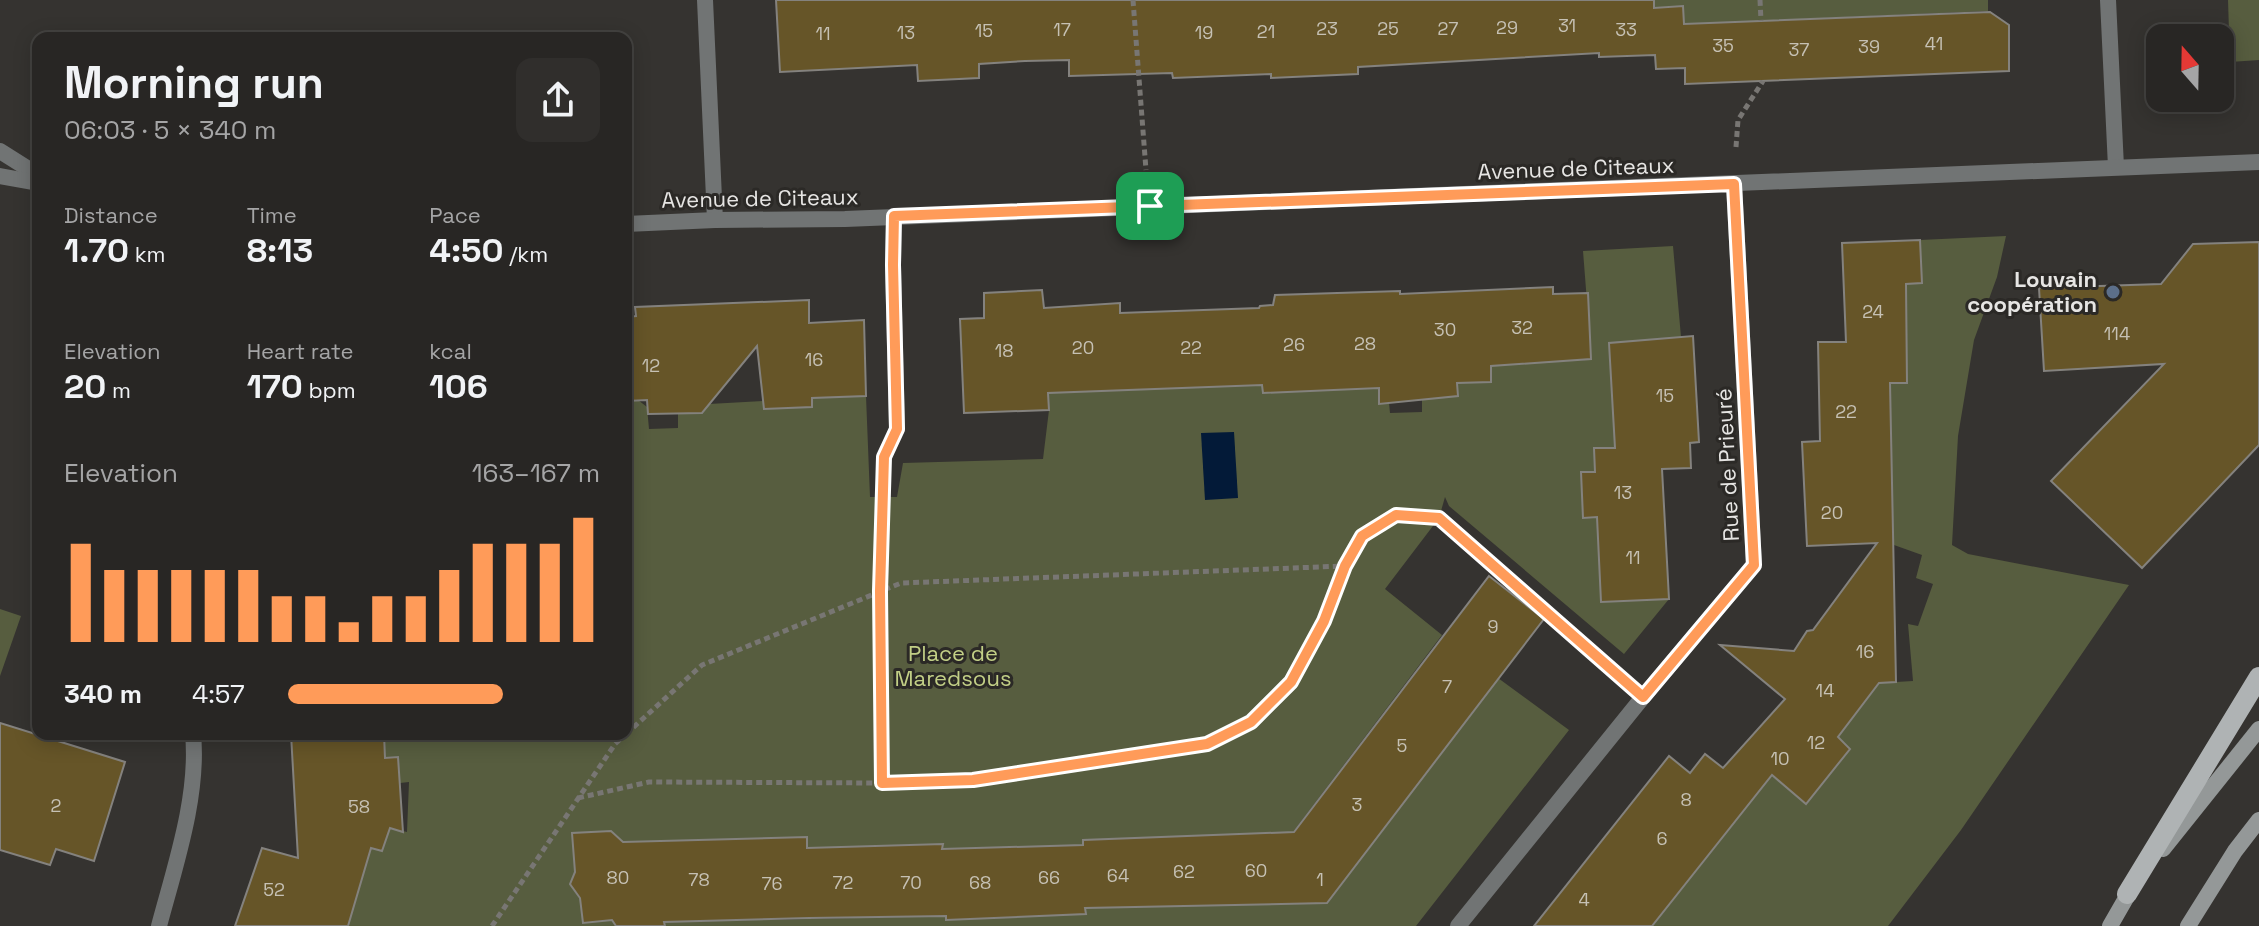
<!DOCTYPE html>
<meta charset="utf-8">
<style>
body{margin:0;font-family:"Space Grotesk",sans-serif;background:#302e2c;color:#f1f3f6;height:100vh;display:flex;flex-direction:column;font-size:30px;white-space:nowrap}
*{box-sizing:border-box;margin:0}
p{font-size:26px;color:#a5a5a6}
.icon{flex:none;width:44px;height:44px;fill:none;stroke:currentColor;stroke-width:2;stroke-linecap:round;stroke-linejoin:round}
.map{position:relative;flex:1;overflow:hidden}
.drawer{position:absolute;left:32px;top:32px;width:600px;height:708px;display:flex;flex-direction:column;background:#282624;border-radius:16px;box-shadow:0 4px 20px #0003,0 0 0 2px #444341}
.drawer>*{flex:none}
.needle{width:52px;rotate:340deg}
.buttons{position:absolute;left:2146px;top:24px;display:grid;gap:16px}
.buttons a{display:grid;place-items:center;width:88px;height:88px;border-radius:16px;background:#282624;box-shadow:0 4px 20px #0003,0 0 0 2px #444341;font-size:40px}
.pin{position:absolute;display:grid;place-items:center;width:68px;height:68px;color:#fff;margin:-34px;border-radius:16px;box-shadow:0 4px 12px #0006}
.round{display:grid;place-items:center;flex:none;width:84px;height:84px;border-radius:16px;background:#302e2c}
.head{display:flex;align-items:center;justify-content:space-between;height:136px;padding:0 32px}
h1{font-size:44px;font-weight:800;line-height:60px}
.figures{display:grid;grid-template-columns:repeat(3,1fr);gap:12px;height:136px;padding:8px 32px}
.figures div{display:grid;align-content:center}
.figures b{font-size:34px;font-weight:800}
.figures small{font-size:22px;font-weight:400}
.figures p{font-size:22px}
.chart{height:224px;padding:16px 32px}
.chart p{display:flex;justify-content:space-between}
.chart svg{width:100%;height:144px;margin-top:8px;stroke:#ff9b59;stroke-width:6}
ul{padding:0 32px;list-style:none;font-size:26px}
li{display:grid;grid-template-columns:128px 96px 1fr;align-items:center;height:60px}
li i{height:20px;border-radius:10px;background:#ff9b59}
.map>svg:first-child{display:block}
.green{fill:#575d3f}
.water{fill:#031a38}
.building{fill:#665528;stroke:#84827e;stroke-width:2}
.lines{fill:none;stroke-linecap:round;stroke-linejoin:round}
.path{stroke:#787673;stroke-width:5;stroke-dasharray:6 4;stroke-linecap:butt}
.minor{stroke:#717474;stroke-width:16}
.secondary{stroke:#949898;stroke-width:16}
.primary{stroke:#afb3b4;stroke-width:20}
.route-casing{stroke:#fff;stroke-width:16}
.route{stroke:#ff9b59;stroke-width:10}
.service-dot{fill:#5c6f8a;stroke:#2b2926;stroke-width:3}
.labels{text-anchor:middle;stroke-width:6;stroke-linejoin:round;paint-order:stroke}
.number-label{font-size:18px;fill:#c6c1b4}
.street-label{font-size:22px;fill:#e6e5e3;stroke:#2b2926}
.poi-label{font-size:22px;font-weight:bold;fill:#e6e5e3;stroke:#2b2926;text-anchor:end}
.park-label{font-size:22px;fill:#c2cf86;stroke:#2b2926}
</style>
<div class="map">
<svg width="2259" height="926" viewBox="0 0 2259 926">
<rect width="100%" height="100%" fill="#353330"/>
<!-- green -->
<g class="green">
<path d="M1654 0H1988V11L1684 24 1654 8Z"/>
<path d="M2228 0H2259V60L2230 62Z"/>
<path d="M2006 236 1997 277 1974 340 1958 436 1952 545 1968 554 2129 585 1961 830 1888 926H1652L1741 814 1763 768 1806 803 1849 749 1838 737 1879 683 1913 681 1908 624 1918 626 1933 584 1916 578 1922 555 1894 545 1871 384 1907 383V339L1899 285 1922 283 1920 240Z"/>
<path d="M1673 246 1681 337 1631 341 1633 386 1615 448H1594L1595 472 1581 473 1583 518 1597 517 1601 601 1669 599 1624 654 1449 506 1445 497 1439 518 1385 589 1442 635 1290 836 1215 835 1084 840 1083 845 943 849 942 844 807 849V837L623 842 611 831 573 833 575 872 570 884 580 898 583 922 612 920 616 926H348L371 848 382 851 390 828 407 832 409 782 400 783 398 757 385 758 384 734H626V401L638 400 647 407 649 429 678 428V413L709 404 763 401 765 409 812 407V391L827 398 866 396 870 497H897L903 463 1043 459 1049 410 1048 384 1262 385 1263 393 1378 375 1379 404 1389 403 1390 413 1422 412V397L1457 396V383L1491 366 1584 360V354L1591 353 1583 251Z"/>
<path d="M0 609 21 616 0 676Z"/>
<path d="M1498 678 1569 730 1416 926H665L664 922 946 916V920L1085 914V908L1327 903Z"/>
</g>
<!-- water -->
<path class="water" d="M1234 432 1238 498 1205 500 1201 433Z"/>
<!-- building -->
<g class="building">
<path d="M776 0H1654V8L1683 6 1684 24 1990 12 2009 25V71L1685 84V68L1656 69 1655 55 1599 57V53L1358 67V74L1271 78V74L1173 78 1172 73 1069 76V60L1025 61 979 64V78L918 81 917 65 780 72Z"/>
<path d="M1920 240 1922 283 1906 284 1907 383H1890L1896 682 1879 683 1838 737 1850 749 1806 804 1772 775 1652 926H1534L1669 756 1690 773 1705 754 1723 768 1785 699 1720 645 1794 651 1807 631 1813 630 1877 543 1807 546 1802 442 1820 441 1818 342H1846L1842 243Z"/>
<path d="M2259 242V445L2142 568 2051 481 2164 364 2044 371 2039 288 2161 284 2193 244Z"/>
<path d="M1553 287V294L1588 293 1591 359 1491 366V382L1457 383 1458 396 1379 404V388L1263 393 1262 385 1048 393 1049 410 964 413 960 319 984 318V293L1042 290 1044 308 1120 303V313L1259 308 1260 306 1273 305 1275 295 1400 291V294Z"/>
<path d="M809 300V323L864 320 866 396 812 398V407L764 409 757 346 702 413 648 414 647 400 626 401V317L636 316 635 307Z"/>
<path d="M1693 336 1699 442 1690 443 1691 468 1662 469 1669 599 1601 602 1597 517 1583 518 1581 472H1595L1594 448H1615L1609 343Z"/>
<path d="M1489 576 1544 619 1327 903 1085 908 1086 914 946 920V916L809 918 664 922 665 926H616L612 920 583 923 580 898 570 884 575 872 572 833 611 831 623 842 807 837V848L943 844 942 849 1083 845V840L1294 832Z"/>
<path d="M0 723 125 762 94 861 56 849 50 865 0 850Z"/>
<path d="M291 734H384L385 758 398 757 403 832 390 828 382 851 371 848 348 926H235L262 848 298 858Z"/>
</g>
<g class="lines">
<!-- path -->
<g class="path">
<path d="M1133 0 1146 170"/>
<path d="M1760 0 1761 21"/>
<path d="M1736 147 1738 120 1763 81"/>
<path d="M626 734 702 665 901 583 1345 566"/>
<path d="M882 783 973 780 1207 744 1251 722 1291 682 1324 621 1345 566 1362 536 1396 515 1439 518 1616 673"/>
<path d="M578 798 649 782 882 783 880 591 884 463"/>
<path d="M492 926 615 744 626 734"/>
</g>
<!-- minor -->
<g class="minor">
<path d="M705 0 715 220"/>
<path d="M2108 0 2116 167"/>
<path d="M0 151 38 175"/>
<path d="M0 176 38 183"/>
<path d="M894 216 893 265 897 429"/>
<path d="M626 224 715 220 845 219 2259 162"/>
<path d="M159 926C175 866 199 796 193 734"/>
<path d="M1458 926 1643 697 1754 565 1734 184"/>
</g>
<!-- secondary -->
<g class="secondary">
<path d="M2163 849 2259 729"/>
<path d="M2110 926 2133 886"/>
<path d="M2188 926 2235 851 2259 820"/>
</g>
<!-- primary -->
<path class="primary" d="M2127 894 2259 677"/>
</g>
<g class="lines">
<!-- route casing -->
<g class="route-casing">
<path id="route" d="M1734 184 1754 565 1643 697 1439 518 1396 515 1362 536 1345 566 1324 621 1291 682 1251 722 1207 744 973 780 882 783 880 591 884 457 897 429 893 265 894 216Z"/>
</g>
<!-- route -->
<use href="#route" class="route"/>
</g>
<!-- markers -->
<circle class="service-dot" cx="2113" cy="292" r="8"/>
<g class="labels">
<!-- number labels -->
<g class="number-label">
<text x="1567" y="32">31</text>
<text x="1507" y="34">29</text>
<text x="1327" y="35">23</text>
<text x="1388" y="35">25</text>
<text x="1448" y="35">27</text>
<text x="1062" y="36">17</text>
<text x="1626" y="36">33</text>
<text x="984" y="37">15</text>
<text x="1266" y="38">21</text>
<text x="906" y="39">13</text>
<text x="1204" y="39">19</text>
<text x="823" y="40">11</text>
<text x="1934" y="50">41</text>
<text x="1723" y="52">35</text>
<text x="1869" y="53">39</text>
<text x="1799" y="56">37</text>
<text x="1873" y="318">24</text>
<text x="1522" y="334">32</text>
<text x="1445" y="336">30</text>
<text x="2117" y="340">114</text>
<text x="1365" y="350">28</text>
<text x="1294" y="351">26</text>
<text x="1083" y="354">20</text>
<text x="1191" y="354">22</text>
<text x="1004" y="357">18</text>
<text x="814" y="366">16</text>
<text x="651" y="372">12</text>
<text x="1665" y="402">15</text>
<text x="1846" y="418">22</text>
<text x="1623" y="499">13</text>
<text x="1832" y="519">20</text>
<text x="1633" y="564">11</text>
<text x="1493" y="633">9</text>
<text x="1865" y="658">16</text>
<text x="1447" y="693">7</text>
<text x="1825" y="697">14</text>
<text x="1816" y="749">12</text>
<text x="1402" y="752">5</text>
<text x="1780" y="765">10</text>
<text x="1686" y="806">8</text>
<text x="1357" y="811">3</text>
<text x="56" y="812">2</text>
<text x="359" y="813">58</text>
<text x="1662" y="845">6</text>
<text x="1256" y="877">60</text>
<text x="1184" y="878">62</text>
<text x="1118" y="882">64</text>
<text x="618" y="884">80</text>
<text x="1049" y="884">66</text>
<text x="699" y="886">78</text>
<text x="1320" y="886">1</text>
<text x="843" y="889">72</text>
<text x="911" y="889">70</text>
<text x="980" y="889">68</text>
<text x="772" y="890">76</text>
<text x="274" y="896">52</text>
<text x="1584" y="906">4</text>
</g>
<!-- street labels -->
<g class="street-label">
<text transform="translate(1576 168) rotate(-2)" y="8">Avenue de Citeaux</text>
<text transform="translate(760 198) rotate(-1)" y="8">Avenue de Citeaux</text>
<text transform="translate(1727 465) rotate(-93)" y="8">Rue de Prieuré</text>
</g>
<!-- poi labels -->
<g class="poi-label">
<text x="2097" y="287">Louvain<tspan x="2097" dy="25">coopération</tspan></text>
</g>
<!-- park labels -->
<g class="park-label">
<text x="953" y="661">Place de<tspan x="953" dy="25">Maredsous</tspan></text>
</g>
</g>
</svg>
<div class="buttons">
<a><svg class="needle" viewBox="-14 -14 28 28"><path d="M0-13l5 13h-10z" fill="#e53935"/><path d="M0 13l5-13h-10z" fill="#a5a5a6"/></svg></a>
</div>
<div class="pin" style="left:1150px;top:206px;background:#1e9e55"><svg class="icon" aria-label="arrive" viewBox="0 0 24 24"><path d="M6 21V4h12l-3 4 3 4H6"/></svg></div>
<section class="drawer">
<div class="head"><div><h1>Morning run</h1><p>06:03 · 5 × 340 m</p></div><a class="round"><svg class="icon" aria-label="share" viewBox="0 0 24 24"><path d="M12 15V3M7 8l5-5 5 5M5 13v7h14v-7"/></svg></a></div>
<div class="figures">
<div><p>Distance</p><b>1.70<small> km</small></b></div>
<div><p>Time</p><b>8:13</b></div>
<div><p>Pace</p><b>4:50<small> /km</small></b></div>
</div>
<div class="figures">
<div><p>Elevation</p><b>20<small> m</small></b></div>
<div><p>Heart rate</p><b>170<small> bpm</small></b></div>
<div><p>kcal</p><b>106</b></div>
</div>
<div class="chart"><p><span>Elevation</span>163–167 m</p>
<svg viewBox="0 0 160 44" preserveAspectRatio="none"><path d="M5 44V14M15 44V22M25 44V22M35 44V22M45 44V22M55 44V22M65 44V30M75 44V30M85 44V38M95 44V30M105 44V30M115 44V22M125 44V14M135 44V14M145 44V14M155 44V6"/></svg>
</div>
<ul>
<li><b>340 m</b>4:57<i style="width:69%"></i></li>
</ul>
</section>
</div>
